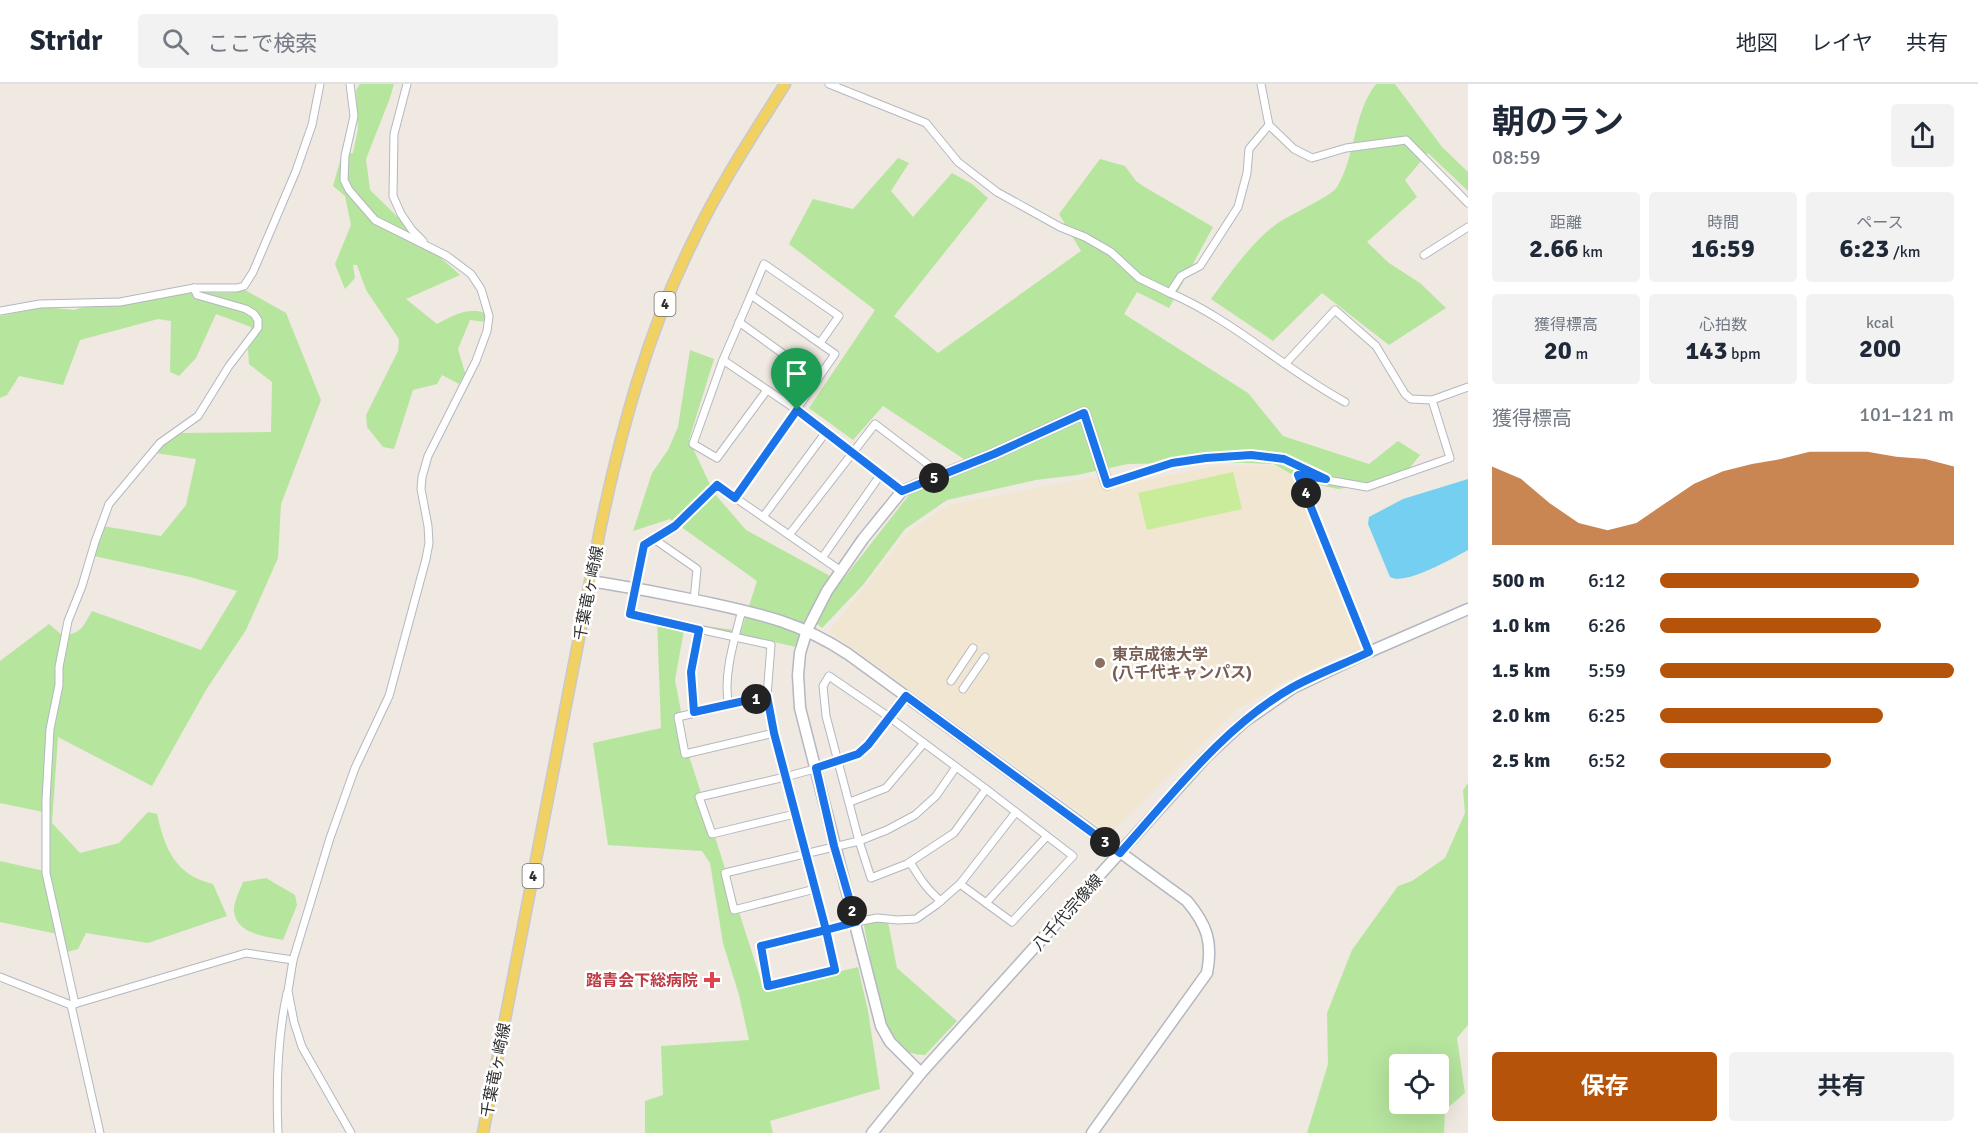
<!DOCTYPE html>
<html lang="ja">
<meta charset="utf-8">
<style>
body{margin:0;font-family:Signika,"Noto Sans JP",sans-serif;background:#f2f2f3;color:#1f2937;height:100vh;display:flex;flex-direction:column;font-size:22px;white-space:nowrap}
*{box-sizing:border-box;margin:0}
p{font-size:20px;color:#747a83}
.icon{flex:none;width:33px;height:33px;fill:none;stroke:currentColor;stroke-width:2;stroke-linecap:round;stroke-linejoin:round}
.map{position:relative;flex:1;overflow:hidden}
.drawer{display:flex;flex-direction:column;background:#fff;width:510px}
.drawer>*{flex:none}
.buttons{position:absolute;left:1389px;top:970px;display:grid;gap:12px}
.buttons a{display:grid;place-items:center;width:60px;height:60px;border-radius:6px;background:#fff;box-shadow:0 6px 24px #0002;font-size:30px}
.pin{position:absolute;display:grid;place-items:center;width:51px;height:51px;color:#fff;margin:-62px -26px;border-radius:50% 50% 50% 0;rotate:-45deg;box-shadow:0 0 6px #0007}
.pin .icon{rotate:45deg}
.km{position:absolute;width:30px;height:30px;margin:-15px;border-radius:50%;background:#222;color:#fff;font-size:16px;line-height:30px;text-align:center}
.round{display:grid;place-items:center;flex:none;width:63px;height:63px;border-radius:6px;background:#f2f2f3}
.summary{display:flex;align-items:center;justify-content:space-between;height:102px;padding:0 24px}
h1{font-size:33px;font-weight:700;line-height:45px}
.stats{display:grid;grid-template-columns:repeat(3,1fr);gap:9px;height:102px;padding:6px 24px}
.stats div{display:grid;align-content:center;border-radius:6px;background:#f2f2f3;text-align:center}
.stats b{font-size:26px;font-weight:700}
.stats small{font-size:16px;font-weight:400}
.stats p{font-size:16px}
.chart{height:168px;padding:12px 24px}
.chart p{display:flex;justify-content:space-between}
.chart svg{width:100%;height:108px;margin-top:6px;fill:#b45309;opacity:.7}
.button{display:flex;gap:12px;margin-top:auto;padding:12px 24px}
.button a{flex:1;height:69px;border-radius:6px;background:#b45309;color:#fff;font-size:24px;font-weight:700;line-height:69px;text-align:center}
.button a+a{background:#f2f2f3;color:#1f2937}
ul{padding:0 24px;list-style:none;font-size:20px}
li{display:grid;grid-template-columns:96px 72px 1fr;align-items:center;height:45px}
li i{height:15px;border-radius:8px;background:#b45309}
header{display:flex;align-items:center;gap:36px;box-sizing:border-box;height:84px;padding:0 30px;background:#fff;border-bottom:2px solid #e0e1e3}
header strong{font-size:28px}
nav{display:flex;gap:33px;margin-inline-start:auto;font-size:21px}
.search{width:420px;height:54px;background:#f2f2f3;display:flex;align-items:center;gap:15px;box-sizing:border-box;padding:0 21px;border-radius:6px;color:#747a83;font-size:22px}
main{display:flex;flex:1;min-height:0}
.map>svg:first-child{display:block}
.education{fill:#f0e6d1}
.green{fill:#b6e59e;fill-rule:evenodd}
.pitch{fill:#c9ec9a}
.water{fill:#75cff0}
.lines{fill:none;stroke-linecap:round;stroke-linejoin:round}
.street-casing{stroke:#b4b7c1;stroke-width:9}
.secondary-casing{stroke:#b4b7c1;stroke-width:13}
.primary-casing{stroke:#c9c9c9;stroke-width:13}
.street{stroke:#fff;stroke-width:7}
.secondary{stroke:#fff;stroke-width:10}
.primary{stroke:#f2d163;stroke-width:10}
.route-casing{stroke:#fff;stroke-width:12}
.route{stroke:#1a73e8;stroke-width:8}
.education-dot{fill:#8d6e63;stroke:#fff;stroke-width:2}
.health-dot{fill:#e0444e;stroke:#fff;stroke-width:2}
.labels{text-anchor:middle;stroke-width:5;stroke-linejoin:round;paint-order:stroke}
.shield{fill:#fff;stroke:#6d6d6d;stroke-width:1.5}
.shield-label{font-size:15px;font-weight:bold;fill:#2e2e2e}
.street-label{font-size:16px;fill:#2e2e2e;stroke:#fff}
.education-label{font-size:16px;font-weight:bold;fill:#785e54;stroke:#fff;text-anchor:start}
.health-label{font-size:16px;font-weight:bold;fill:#be3a42;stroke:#fff;text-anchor:end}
</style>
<header>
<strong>Stridr</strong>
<div class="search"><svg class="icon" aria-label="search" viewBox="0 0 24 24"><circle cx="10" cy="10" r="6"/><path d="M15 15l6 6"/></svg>ここで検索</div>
<nav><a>地図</a><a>レイヤ</a><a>共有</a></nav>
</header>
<main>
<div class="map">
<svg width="1468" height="1049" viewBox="0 0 1468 1049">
<rect width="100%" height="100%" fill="#efe9e1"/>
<!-- education -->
<path class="education" d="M1216 382H1287L1364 562 1287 596 1235 627 1110 750 829 547 910 446 949 421 1089 394 1146 396Z"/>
<!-- green -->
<g class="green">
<path d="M360 0H394L390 14 366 75 370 106 421 156 460 191 406 215 437 240C453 231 468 223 486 229V238L470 236 458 265 465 289 459 300 442 291 437 300 413 306 394 365 383 363 367 343 366 331 398 267 399 255 366 206 357 181H353L355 194 345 205 335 180 351 141 345 112 333 102 342 70 353 69 358 45 356 6Z"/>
<path d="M1376 0H1395L1442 63 1468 88V107L1428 69 1405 96 1417 113 1367 158 1389 179 1420 199 1446 224 1389 261 1322 209 1273 257 1211 215C1228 192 1251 159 1274 142 1286 132 1331 113 1337 103 1356 72 1353 29 1376 0Z"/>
<path d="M898 74 909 79 891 107 913 133 952 89 972 100 988 114 894 232 938 269 1081 167 1059 130 1100 75 1125 82 1136 97 1143 102 1213 143 1169 224 1137 208 1124 230 1248 309 1283 352 1369 380 1398 357 1420 371 1404 391 1378 399 1338 405 1305 398 1274 380 1218 378 1128 380 1077 391 1036 396 947 416 905 445 863 501 822 544 807 532 796 563 748 552 684 546 675 596 690 675 764 906 858 883 868 927 880 1005 770 1037 773 1049H645V1017L663 1011 661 962 749 956 739 911 723 859 710 779 702 767 608 761 593 659 661 644 657 535 741 547 757 497 670 435 633 447 652 389 668 366 678 343 690 266 714 275 689 356 714 409 746 446 841 498 909 411 976 383 883 322 853 356 809 324 875 226 789 160 813 115 853 125Z"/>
<path d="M245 206 286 229 321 316 281 420 278 474 246 546 206 606 152 702 58 653 52 739 80 769 119 759 148 728 157 730C165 765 175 791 213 800L227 832 148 859 86 849 78 865 67 868 59 863 57 850 0 838V777L44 787 43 728 0 719V577L49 540 62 551C81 551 83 542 92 527L201 566 237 507 190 493 94 472 103 442 161 452 186 421 196 375 155 369 161 362 180 349 271 348 272 298 249 280 248 265 251 243 216 230 196 274 179 292 170 288 171 237 158 235 80 256 63 301 19 292 7 311 0 314V232L45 223 74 226 87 222H118L179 210 201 208 229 209Z"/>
<path d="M1468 699V941L1457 954 1465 1009 1445 1026 1444 1049H1307L1328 980 1327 929 1352 866 1398 802 1412 797 1445 774 1465 729 1463 706ZM1400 981H1438V1020H1400Z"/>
<path d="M266 794 295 811 297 821 283 856C265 852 235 850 234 826 234 817 240 806 243 798Z"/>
<path d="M878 837 888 838 897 884 957 937 925 971C914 971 904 968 896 959 880 938 870 870 864 842L866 839Z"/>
</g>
<!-- pitch -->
<path class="pitch" d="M1233 388 1242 425 1147 446 1138 409Z"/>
<!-- water -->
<path class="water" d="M1468 395V466C1453 474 1405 502 1390 493L1368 440 1369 433 1403 415Z"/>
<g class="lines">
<!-- street casing -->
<g class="street-casing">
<g id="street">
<path d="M350 0 354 32 345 72 344 96 349 106 375 136 447 172 471 190 481 205 489 232 487 247 476 277 428 372 422 393 421 405 428 442 429 459 426 475 389 612 355 684 330 754 293 876 288 907 294 938 302 963 351 1049"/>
<path d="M407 0 394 50 393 112 401 130 412 146 423 157"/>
<path d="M829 0 926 39 958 78 997 108 1060 143 1085 153 1111 168 1139 194 1170 209"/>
<path d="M1261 0 1269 41 1249 65 1247 89 1238 123 1200 182 1181 192 1170 209C1233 236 1284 285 1345 318"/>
<path d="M1269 41 1294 65 1312 74 1346 64 1406 56 1468 119"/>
<path d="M1424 171 1468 143"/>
<path d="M751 211 723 276 693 360 717 374 767 306"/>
<path d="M0 227 40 220 120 218 194 204H237L244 202 253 188 296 87 312 41 320 0"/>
<path d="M739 238 818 295"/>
<path d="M723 276 797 326 902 407"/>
<path d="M1285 280 1335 226 1376 262 1405 310 1411 315 1432 316"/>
<path d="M1107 400 1172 379 1206 374 1251 371 1284 375 1319 391"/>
<path d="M735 414 835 270 751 211 764 180 839 232 820 259"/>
<path d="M763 433 826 348"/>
<path d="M789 451 875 340 942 391"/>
<path d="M654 455 675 442 717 401 841 487"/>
<path d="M822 474 881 390"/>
<path d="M694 516 697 485 654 455 644 461 630 530 771 561 767 612 774 649 835 886 768 902 761 862 856 838 877 834 898 836 916 835 936 821 960 800 1012 838 1073 772 986 705"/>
<path d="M1369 568 1298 391 1367 403 1450 374 1432 316 1468 303"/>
<path d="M829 592 889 633 986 705 954 749 907 780 871 794 859 757 826 632 823 602Z"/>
<path d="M951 597 973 564"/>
<path d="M963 605 985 573"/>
<path d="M767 612 678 633 685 670 774 649"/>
<path d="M729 621C722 594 735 553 742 526"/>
<path d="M694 629 691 588 699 546"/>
<path d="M850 718 886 704 924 659"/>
<path d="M795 730 712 750 699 713 785 693 840 678 858 670 869 661 906 612"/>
<path d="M910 778C919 793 927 806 941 817"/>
<path d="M960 800 1016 728"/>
<path d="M815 805 734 826 725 789 859 757 887 746 915 731 936 712 956 683"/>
<path d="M986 819 1047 752"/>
<path d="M0 893 71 921 246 869 293 876"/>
<path d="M75 920 46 789V716L50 645 59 601V583L68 537 82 502 95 458 109 420 160 359 198 332 229 282 258 244V236L254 230 246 225 197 211 194 204"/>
<path d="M71 921 100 1049"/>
<path d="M278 1049C276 1002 277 955 287 909"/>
</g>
</g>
<!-- secondary casing -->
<g class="secondary-casing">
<g id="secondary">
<path d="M591 497C629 503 667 510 705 518 760 530 800 538 848 570L1187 817C1207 841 1213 858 1207 889L1092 1049"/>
<path d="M921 989 890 958 881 942 800 624 798 591 800 569 807 546 827 507 863 455 902 407 994 370 1084 329 1107 400"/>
<path d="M872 1049 921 989 1207 672 1244 638 1293 604 1369 568 1468 525"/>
</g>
</g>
<!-- primary casing -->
<g class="primary-casing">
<path id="primary" d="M483 1049 600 446C621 346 647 249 693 157 719 102 753 51 785 0"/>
</g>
<!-- street -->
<use href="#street" class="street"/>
<!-- secondary -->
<use href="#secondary" class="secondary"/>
<!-- primary -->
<use href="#primary" class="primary"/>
</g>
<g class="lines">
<!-- route casing -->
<g class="route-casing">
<path id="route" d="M797 326 735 414 717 401 675 442 644 461 630 530 699 546 691 588 694 628 767 612 774 649 826 846 761 862 768 902 835 886 826 846 856 838 834 762 816 684 858 670 868 661 906 612 1120 769C1173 710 1223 643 1293 603 1317 590 1344 580 1369 568L1298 391 1326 395 1284 375 1251 371 1206 374 1172 379 1107 400 1084 329 994 370 902 407 797 326"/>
</g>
<!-- route -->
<use href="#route" class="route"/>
</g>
<!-- markers -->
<circle class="education-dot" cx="1100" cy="579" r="6"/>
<path class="health-dot" d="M709 887h6v6h6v6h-6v6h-6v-6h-6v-6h6z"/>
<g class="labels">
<!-- shield labels -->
<g class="shield">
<rect x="654.5" y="208" width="21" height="24" rx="4.5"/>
<rect x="522.5" y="780" width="21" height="24" rx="4.5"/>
</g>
<g class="shield-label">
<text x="665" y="225">4</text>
<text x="533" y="797">4</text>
</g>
<!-- street labels -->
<g class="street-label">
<text transform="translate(588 509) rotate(-79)" y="6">千葉竜ヶ崎線</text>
<text transform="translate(1067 828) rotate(-48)" y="6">八千代宗像線</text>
<text transform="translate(495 986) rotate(-79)" y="6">千葉竜ヶ崎線</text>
</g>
<!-- education labels -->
<g class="education-label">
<text x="1112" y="576">東京成徳大学<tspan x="1112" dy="18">(八千代キャンパス)</tspan></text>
</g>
<!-- health labels -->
<g class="health-label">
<text x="698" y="902">踏青会下総病院</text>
</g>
</g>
</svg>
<div class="buttons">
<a><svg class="icon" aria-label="locate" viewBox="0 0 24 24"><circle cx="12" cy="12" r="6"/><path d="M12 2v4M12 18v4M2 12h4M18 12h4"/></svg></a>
</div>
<div class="pin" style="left:797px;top:326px;background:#1e9e55"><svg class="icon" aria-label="arrive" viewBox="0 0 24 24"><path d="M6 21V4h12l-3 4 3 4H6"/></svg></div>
<b class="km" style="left:756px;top:615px">1</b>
<b class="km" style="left:852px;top:827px">2</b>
<b class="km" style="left:1105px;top:758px">3</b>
<b class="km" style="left:1306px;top:409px">4</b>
<b class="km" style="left:934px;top:394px">5</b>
</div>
<section class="drawer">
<div class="summary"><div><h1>朝のラン</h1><p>08:59</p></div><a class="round"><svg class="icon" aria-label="share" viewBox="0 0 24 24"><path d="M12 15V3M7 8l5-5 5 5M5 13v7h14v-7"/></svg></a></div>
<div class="stats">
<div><p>距離</p><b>2.66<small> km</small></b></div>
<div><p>時間</p><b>16:59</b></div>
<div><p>ペース</p><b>6:23<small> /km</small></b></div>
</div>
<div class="stats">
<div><p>獲得標高</p><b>20<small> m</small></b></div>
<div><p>心拍数</p><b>143<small> bpm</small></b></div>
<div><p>kcal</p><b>200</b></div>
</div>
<div class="chart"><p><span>獲得標高</span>101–121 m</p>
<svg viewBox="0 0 160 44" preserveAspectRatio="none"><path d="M0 44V12L10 17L20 27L30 35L40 38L50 35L60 27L70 19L80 14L90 11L100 9L110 6L120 6L130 6L140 8L150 9L160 12V44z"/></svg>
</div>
<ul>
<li><b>500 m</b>6:12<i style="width:88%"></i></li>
<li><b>1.0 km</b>6:26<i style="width:75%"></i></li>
<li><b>1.5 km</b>5:59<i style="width:100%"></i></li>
<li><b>2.0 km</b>6:25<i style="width:76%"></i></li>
<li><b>2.5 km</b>6:52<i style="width:58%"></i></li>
</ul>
<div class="button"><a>保存</a><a>共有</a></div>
</section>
</main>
